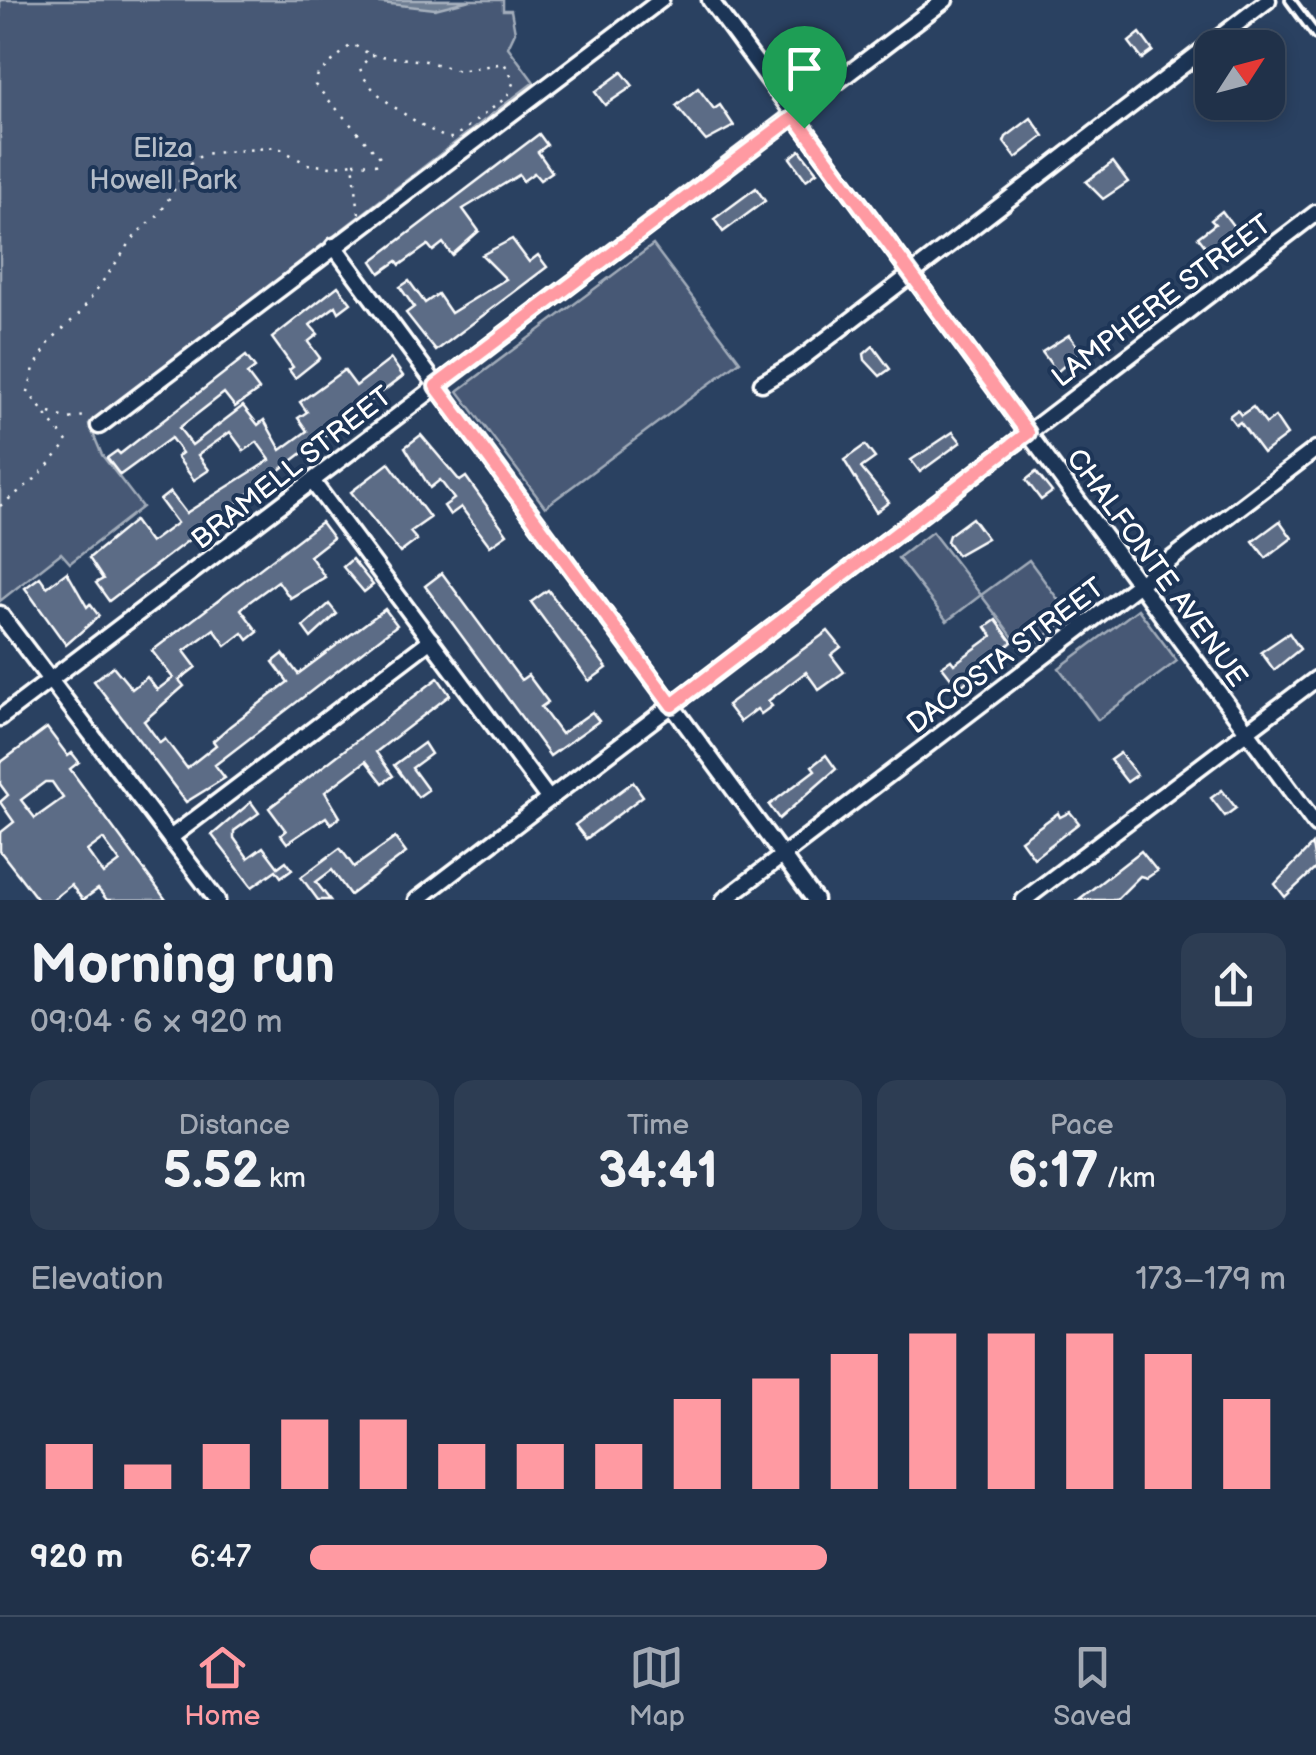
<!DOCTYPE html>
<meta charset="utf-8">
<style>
body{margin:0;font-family:"Balsamiq Sans",sans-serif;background:#2d3d53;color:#f1f3f6;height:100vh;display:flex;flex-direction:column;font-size:38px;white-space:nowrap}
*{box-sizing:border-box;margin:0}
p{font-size:32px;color:#a2a9b4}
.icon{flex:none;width:55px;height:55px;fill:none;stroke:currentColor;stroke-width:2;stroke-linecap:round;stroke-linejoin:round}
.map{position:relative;height:900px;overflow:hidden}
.sheet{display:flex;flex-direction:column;background:#203149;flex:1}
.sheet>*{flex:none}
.needle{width:65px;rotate:54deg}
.fabs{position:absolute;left:1195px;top:30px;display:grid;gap:20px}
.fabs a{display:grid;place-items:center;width:90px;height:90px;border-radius:20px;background:#203149;box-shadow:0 5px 15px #0003,0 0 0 2px #3d4c61;font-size:50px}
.pin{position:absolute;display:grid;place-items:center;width:85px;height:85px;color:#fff;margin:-102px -42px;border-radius:50% 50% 50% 0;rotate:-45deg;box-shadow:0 0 10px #0007}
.pin .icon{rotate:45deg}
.round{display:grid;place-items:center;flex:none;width:105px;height:105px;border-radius:20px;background:#2d3d53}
.headline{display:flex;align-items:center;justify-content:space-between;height:170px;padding:0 30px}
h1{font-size:55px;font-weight:600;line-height:75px}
.figures{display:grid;grid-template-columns:repeat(3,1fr);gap:15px;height:170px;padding:10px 30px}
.figures div{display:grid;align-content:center;border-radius:20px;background:#2d3d53;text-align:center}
.figures b{font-size:50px;font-weight:600}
.figures small{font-size:28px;font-weight:400}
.figures p{font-size:28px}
.chart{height:280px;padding:20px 30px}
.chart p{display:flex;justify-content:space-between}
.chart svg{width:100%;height:180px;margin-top:10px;stroke:#ff9aa2;stroke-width:6}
ul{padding:0 30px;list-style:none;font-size:32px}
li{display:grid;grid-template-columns:160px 120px 1fr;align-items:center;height:75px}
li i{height:25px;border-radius:12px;background:#ff9aa2}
.tabs{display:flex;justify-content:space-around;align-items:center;height:140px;border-top:2px solid #3d4c61;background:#203149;font-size:28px;color:#a2a9b4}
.tabs a{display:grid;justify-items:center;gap:5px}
.tabs .on{color:#ff9aa2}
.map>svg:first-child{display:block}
.green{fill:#465975;stroke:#a2acba;stroke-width:2.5}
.water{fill:#6d7d92;stroke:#a7b1be;stroke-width:2.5}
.building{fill:#5b6c86;stroke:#fff;stroke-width:2.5;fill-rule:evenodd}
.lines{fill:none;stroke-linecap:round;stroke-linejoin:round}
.service-casing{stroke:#fff;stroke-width:14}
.minor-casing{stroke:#fff;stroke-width:21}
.path{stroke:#fff;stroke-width:2.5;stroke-dasharray:2.5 8;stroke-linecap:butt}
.service{stroke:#1d3557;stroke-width:6}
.minor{stroke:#1d3557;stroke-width:14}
.route-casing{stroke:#fff;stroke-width:20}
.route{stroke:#ff9aa2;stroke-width:12}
.labels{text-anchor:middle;stroke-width:8;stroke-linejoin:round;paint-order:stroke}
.park-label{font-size:28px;fill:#b5bdc8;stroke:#1d3557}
.street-label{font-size:28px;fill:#fff;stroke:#1d3557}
</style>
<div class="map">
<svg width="1316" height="900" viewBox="0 0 1316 900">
<rect width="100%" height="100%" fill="#2a4161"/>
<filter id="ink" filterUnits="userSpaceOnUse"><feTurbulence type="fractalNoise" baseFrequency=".01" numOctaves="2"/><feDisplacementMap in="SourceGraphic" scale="20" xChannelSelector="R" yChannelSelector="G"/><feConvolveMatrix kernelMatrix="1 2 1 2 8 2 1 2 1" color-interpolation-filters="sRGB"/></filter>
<g filter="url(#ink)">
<!-- green -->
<g class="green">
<path d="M0 0H503V10H511L515 32 508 47 534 82 89 424 102 455 142 507 70 563 61 553 0 601Z"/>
<path d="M653 245 740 361 545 507 458 391Z"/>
<path d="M932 532 981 595 947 621 898 558Z"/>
<path d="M1029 560 1071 617 1024 652 981 595Z"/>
<path d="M1138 609 1177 661 1098 720 1059 668Z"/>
</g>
<!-- water -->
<path class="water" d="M354 0H470L435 9Z"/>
<!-- building -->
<g class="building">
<path d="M1140 33 1153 51 1142 59 1129 42Z"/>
<path d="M622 72 633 86 605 105 595 92Z"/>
<path d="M698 88 714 109 720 105 734 126 706 141 676 106Z"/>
<path d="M1031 118 1044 136 1016 158 1004 142 1006 137Z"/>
<path d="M539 134 547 145 538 152 552 172 540 180 534 173 523 181 519 175 463 209 479 231 452 255 443 243 433 251 428 245 400 265 397 261 380 273 372 261Z"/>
<path d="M800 150 817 172 806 180 790 158Z"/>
<path d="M1113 162 1128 182 1103 199 1086 182Z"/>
<path d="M756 188 765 201 723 232 714 219Z"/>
<path d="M1222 211 1237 231 1209 251 1198 237 1215 224 1211 220Z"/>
<path d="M512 239 529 262 538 255 547 267 436 351 406 313 414 307 400 287 409 281 425 303 438 294 451 313 506 279 482 255Z"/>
<path d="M338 286 351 303 339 312 336 306 310 325 318 334 308 342 320 358 295 378 289 370 293 367 272 338Z"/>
<path d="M1069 335 1081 351 1057 372 1042 352Z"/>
<path d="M873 346 890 369 880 376 865 360 864 354Z"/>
<path d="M246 356 255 368 247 374 259 390 235 407 224 393 179 428 192 445 243 406 258 425 264 420 281 450 307 431 298 418 307 412 300 402 344 370 356 386 391 359 403 376 109 601 96 583 103 579 89 558 134 521 150 543 173 526 177 523 160 500 170 492 186 513 270 460 257 442 244 451 230 432 198 455 209 470 194 480 177 457 182 453 171 438 120 475 107 458 117 451 120 454Z"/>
<path d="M1253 407 1266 424 1275 417 1287 435 1263 453 1240 422 1236 425 1229 416 1237 410 1241 415Z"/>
<path d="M953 432 961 442 920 472 911 460Z"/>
<path d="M421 435 460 481 466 477 507 534 490 546 461 507 450 515 444 506 454 499 440 480 430 488 405 447Z"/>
<path d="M865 445 875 458 861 468 889 502 876 512 844 460Z"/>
<path d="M389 463 430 518 410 532 417 540 400 553 351 492Z"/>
<path d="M1036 472 1052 492 1041 500 1026 480Z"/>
<path d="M972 518 987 538 957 555 947 541 949 535Z"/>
<path d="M1280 521 1292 538 1266 558 1253 541Z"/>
<path d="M321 522 333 538 310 556 325 577 290 598 278 581 245 605 241 609 258 632 248 640 243 633 226 646 214 629 184 651 196 667 179 680 184 686 144 721 160 743 165 739 187 768 216 745 213 741 230 726 288 682 273 662 283 654 298 674 385 609 397 625 215 765 225 778 186 802 94 681 113 666 132 689 147 677 157 690 173 678 152 651Z"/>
<path d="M352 559 373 585 364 592 343 567Z"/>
<path d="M67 572 87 607 90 604 99 616 66 645 25 588 40 577 47 587Z"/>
<path d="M442 573 521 680 528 675 548 702 541 707 561 734 592 712 599 721 550 756 425 586Z"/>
<path d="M548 590 607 668 589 681 531 602Z"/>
<path d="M329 604 337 614 311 638 303 627Z"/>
<path d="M996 620 1012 642 959 688 942 666 951 660 954 664 992 636 986 627Z"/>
<path d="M828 631 841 647 831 655 844 672 819 690 806 672 768 701 772 706 761 714 757 709 740 722 727 705Z"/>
<path d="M1289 633 1300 649 1274 670 1261 652Z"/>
<path d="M438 678 450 695 376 752 393 776 383 783 366 761 325 792 340 817 331 824 326 817 287 843 281 835 286 831 269 808Z"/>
<path d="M47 728 68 756 72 753 79 762 70 769 166 900H107L98 889 83 900 71 885 52 900H38L0 851V833L14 822 0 802 8 795 0 784V763ZM45 782H52L63 798 35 818 21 800ZM103 839 120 862 104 874 87 851Z"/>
<path d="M424 743 431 754 412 768 428 790 418 797 394 765Z"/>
<path d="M1120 753 1137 775 1127 782 1110 760Z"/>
<path d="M826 755 836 769 779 819 769 805 815 770 812 766Z"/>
<path d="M633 782 643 796 586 839 575 825Z"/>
<path d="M1222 790 1236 808 1225 816 1211 798Z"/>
<path d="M251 802 259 813 234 831V838L248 858 263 847 278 867 286 861 292 869 281 877 276 870 252 887 212 835Z"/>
<path d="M1070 812 1079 823 1034 858 1021 840 1058 813 1060 817Z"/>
<path d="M395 838 406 853 350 895 332 870 316 882 330 900H318L301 877 340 848 354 867Z"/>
<path d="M1312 845 1316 868 1285 897 1275 884Z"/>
<path d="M1141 851 1157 871 1147 878 1140 876 1116 900H1078Z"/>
</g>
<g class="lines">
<!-- service casing -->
<g class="service-casing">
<path id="service" d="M1290 0 1316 35"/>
</g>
<!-- minor casing -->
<g class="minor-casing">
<g id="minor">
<path d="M710 0 1316 825"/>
<path d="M334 246 815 900"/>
<path d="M762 383 797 362 1268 0"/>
<path d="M99 426 661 0"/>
<path d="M312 481 548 798"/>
<path d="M0 614 217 900"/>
<path d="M0 718 945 0"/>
<path d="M170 838 431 640"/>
<path d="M417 900 1316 213"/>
<path d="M724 900 1316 449"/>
<path d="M1024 900 1316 679"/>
</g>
</g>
<!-- path -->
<g class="path">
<path d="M372 55 426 61 459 71 504 63 514 81 507 97 453 138H446C423 127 364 93 360 67Z"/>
<path d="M354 163 376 164 381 158 315 85 318 74 352 44 371 55"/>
<path d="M50 413 69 419 90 415"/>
<path d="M0 506 35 479 68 443 28 392 34 368 51 340 80 313 138 232 159 215 189 165 203 154 277 147 307 164 331 167 353 163 359 214"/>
</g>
<!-- service -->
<use href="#service" class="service"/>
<!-- minor -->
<use href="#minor" class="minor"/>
</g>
</g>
<g class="lines" filter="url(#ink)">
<!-- route casing -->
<g class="route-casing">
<path id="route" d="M795 116 1028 433 672 705 436 386Z"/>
</g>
<!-- route -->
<use href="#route" class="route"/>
</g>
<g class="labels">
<!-- park labels -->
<g class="park-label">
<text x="163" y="157">Eliza<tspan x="163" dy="32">Howell Park</tspan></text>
</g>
<!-- street labels -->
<g class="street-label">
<text transform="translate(1161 300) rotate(-37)" y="10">LAMPHERE STREET</text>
<text transform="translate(291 467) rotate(-38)" y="10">BRAMELL STREET</text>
<text transform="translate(1158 567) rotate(54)" y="10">CHALFONTE AVENUE</text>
<text transform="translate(1005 655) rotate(-37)" y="10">DACOSTA STREET</text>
</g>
</g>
</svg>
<div class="fabs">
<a><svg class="needle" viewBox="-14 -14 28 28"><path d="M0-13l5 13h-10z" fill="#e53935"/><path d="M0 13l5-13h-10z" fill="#a2a9b4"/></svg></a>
</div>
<div class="pin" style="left:804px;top:128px;background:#1e9e55"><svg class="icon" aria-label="arrive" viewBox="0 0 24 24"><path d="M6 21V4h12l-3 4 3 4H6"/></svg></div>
</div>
<section class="sheet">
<div class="headline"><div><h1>Morning run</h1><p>09:04 · 6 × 920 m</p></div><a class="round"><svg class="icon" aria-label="share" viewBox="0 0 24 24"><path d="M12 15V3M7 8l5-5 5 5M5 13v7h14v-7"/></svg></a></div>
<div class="figures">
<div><p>Distance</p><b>5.52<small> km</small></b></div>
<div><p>Time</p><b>34:41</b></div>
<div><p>Pace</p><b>6:17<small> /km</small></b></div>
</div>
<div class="chart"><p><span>Elevation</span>173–179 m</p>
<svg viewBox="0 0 160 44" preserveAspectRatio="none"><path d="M5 44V33M15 44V38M25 44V33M35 44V27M45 44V27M55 44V33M65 44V33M75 44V33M85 44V22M95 44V17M105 44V11M115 44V6M125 44V6M135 44V6M145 44V11M155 44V22"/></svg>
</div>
<ul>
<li><b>920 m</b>6:47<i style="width:53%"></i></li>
</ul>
</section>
<nav class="tabs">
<a class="on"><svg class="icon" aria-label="home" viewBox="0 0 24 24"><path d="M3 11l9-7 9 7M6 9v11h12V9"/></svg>Home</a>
<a><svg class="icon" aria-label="map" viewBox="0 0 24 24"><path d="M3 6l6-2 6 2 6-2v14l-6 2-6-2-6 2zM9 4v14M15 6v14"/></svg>Map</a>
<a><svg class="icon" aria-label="saved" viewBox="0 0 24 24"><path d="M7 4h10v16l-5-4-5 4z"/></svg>Saved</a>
</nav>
